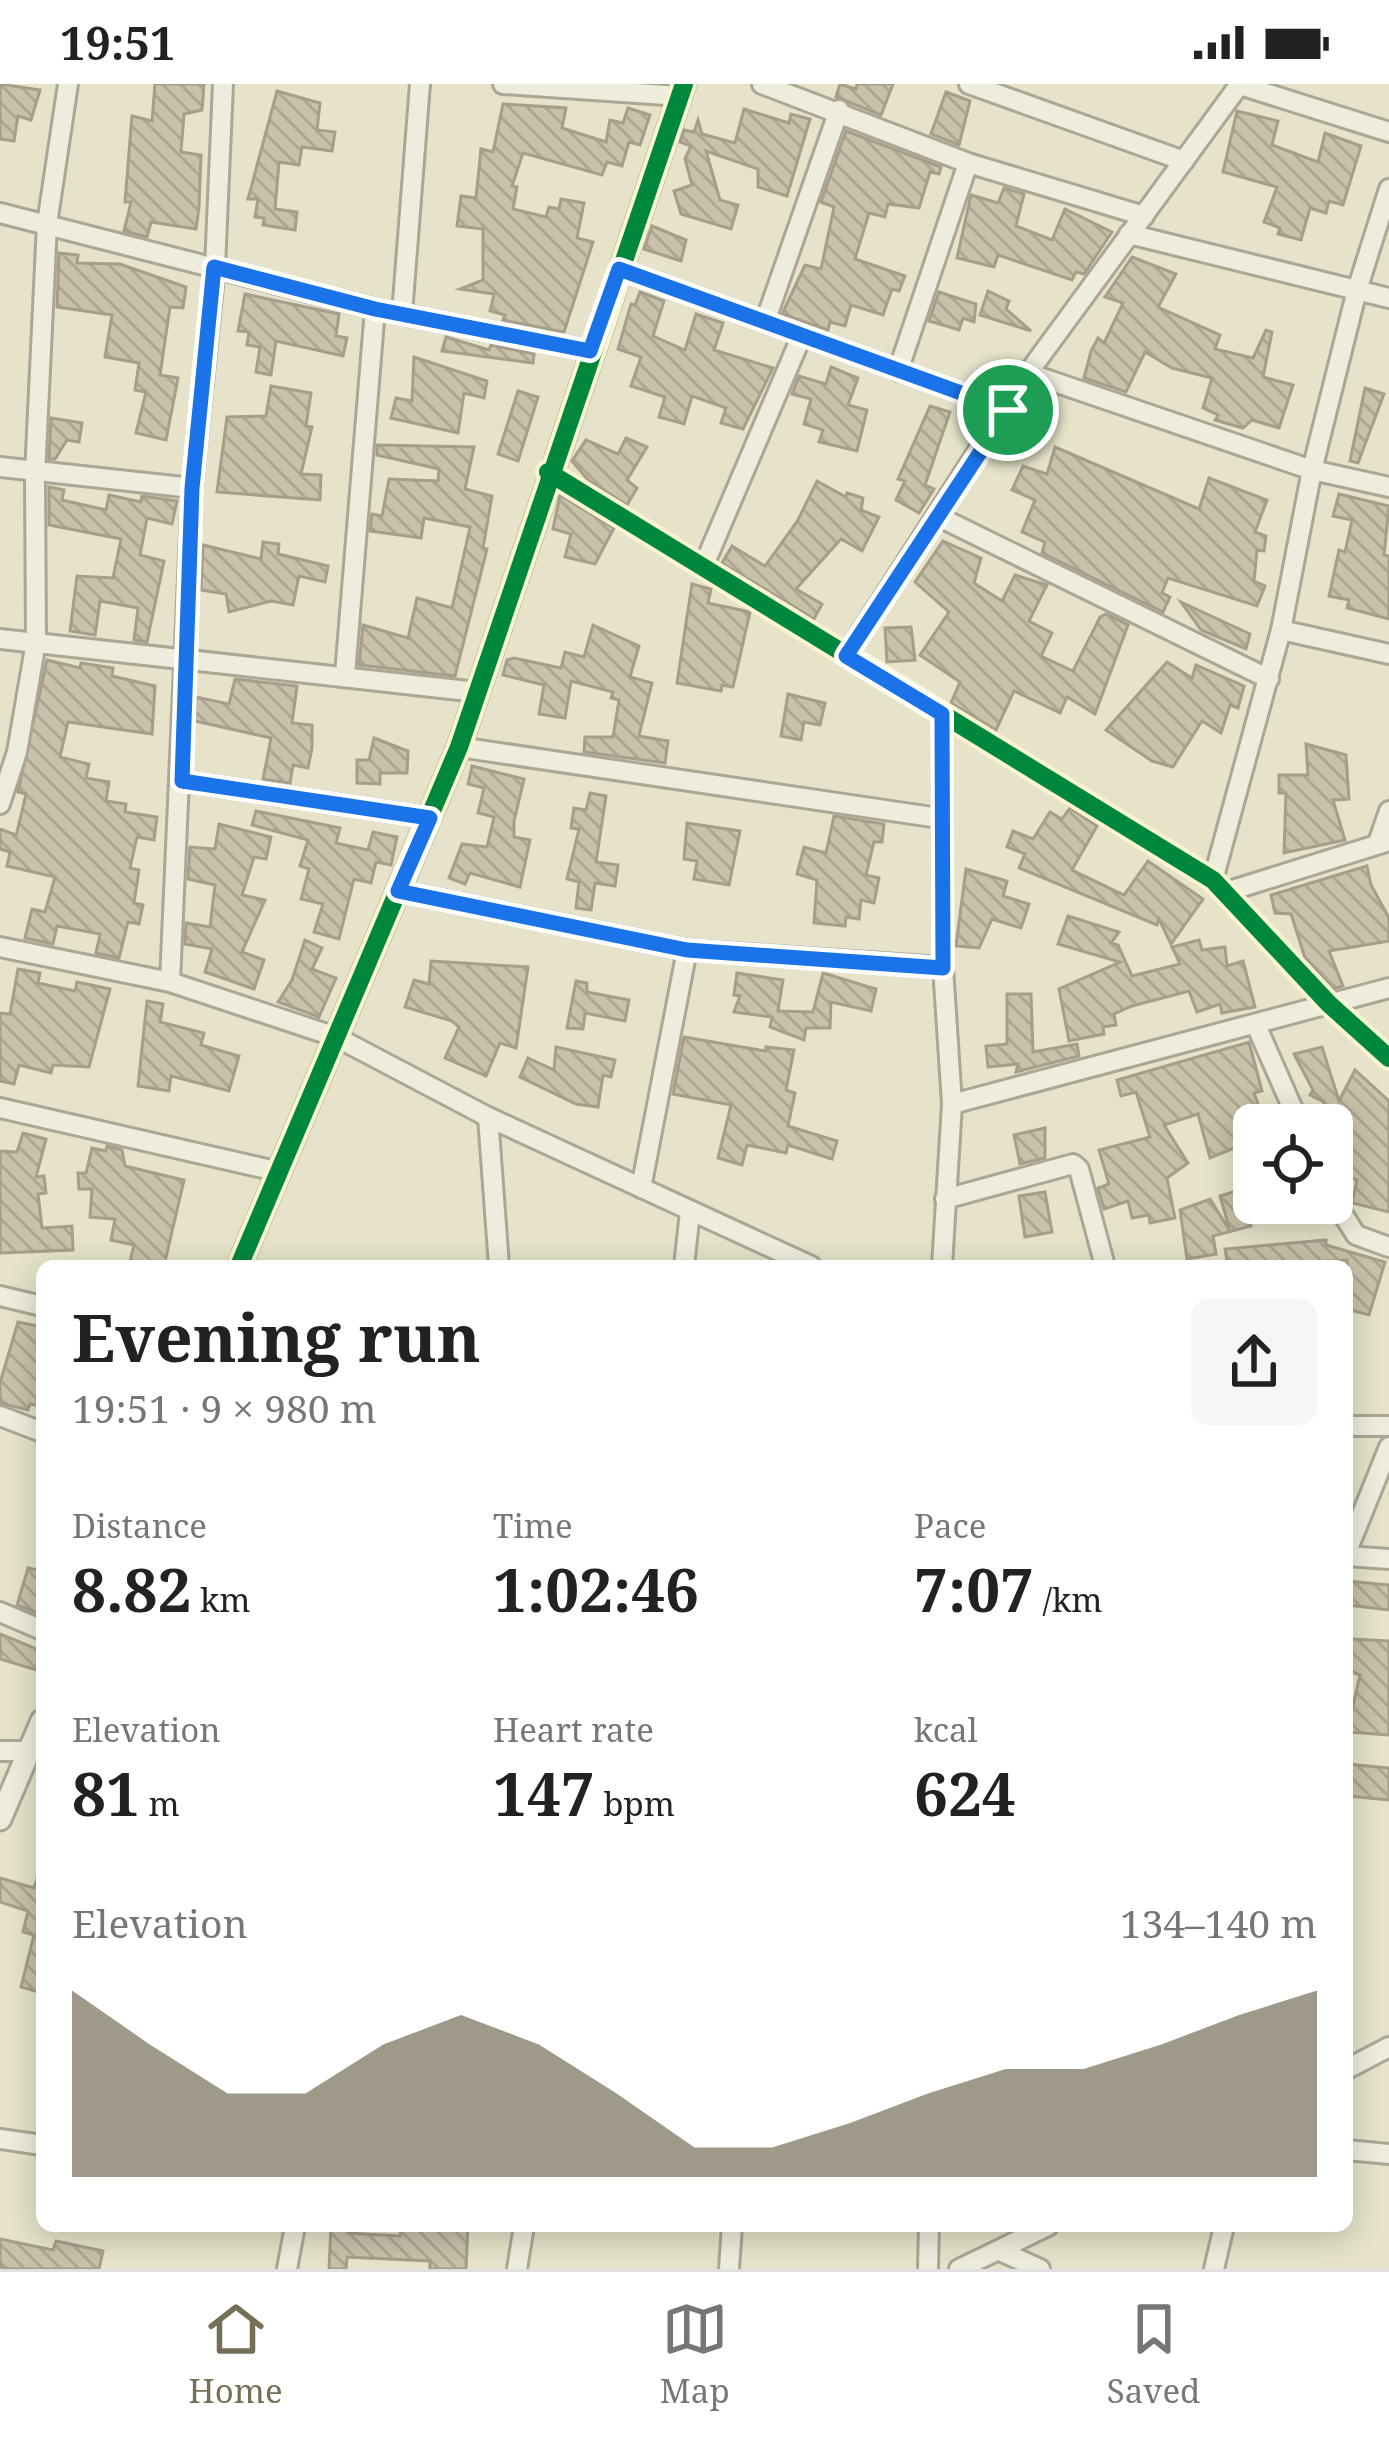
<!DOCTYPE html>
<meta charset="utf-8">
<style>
body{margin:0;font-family:"Noto Serif",serif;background:#f6f6f6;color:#222;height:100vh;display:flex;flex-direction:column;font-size:45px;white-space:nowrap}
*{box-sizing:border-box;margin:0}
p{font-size:39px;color:#767676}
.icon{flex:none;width:66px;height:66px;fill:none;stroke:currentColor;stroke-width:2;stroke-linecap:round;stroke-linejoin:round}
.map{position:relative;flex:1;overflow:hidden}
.drawer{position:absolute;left:36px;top:1176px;width:1317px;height:972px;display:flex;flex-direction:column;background:#fff;border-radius:18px;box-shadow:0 6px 30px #0003}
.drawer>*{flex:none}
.buttons{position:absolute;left:1233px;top:1020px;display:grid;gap:24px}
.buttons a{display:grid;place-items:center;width:120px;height:120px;border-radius:18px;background:#fff;box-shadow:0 6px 30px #0003;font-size:60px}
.pin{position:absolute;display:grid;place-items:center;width:102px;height:102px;color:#fff;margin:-51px;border:6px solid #fff;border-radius:50%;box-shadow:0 3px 12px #0007}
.round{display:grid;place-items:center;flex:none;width:126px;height:126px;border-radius:18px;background:#f6f6f6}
.headline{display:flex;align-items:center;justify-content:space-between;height:204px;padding:0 36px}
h1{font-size:66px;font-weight:700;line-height:90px}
.metrics{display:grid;grid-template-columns:repeat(3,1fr);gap:18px;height:204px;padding:12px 36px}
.metrics div{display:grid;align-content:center}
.metrics b{font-size:60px;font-weight:700}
.metrics small{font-size:33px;font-weight:400}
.metrics p{font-size:33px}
.chart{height:336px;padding:24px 36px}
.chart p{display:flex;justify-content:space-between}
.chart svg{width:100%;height:216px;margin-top:12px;fill:#766f58;opacity:.7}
.status{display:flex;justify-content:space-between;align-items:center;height:84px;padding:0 60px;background:#fff;direction:ltr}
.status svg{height:33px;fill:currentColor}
.dock{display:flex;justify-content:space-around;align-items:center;height:168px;border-top:3px solid #e0e0e0;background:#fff;font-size:33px;color:#767676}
.dock a{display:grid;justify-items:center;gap:6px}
.dock .active{color:#766f58}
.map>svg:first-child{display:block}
.building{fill:url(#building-back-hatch);stroke:#a69e89;stroke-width:3}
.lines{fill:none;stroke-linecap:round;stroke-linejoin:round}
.minor-casing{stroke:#aba794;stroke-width:24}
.tertiary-casing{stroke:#aba794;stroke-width:27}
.minor{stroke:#edecdd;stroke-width:18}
.tertiary{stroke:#edecdd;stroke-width:21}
.cycleway-casing{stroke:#f9f5cf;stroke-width:26}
.cycleway{stroke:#00873e;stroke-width:18}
.route-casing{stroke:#fff;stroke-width:24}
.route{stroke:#1a73e8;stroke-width:15}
</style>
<div class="status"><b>19:51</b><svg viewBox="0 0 49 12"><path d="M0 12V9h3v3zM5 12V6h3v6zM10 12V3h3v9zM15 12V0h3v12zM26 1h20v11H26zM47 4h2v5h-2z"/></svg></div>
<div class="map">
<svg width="1389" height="2185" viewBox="0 0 1389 2185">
<defs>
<pattern id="building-back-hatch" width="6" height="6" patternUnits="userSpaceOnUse" patternTransform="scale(3)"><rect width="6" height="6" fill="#cac1aa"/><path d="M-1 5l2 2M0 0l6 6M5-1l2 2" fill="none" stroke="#aea692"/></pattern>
</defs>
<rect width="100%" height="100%" fill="#e6e3ca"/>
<!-- building -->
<g class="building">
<path d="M0 0 40 6 31 36 18 32 14 57 0 55Z"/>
<path d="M155 0H204L202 26 184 30 181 68 201 71 199 123 196 145 151 138 147 153 124 147 131 118H125L132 32 152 37Z"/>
<path d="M840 0 856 5 857 0H893L881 31 836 13Z"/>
<path d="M277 7 320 19 317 46 335 48 332 67 302 63 299 81 279 78 275 125 297 128 295 146 263 141 264 134 255 133 258 115H248Z"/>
<path d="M946 8 970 17 959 61 931 50Z"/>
<path d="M503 20 566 24 562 44 606 58 610 36 623 39 628 24 650 31 640 61 629 58 622 82 607 78 602 91 523 69 512 102 517 103 513 125 546 133 549 123 559 125 561 115 584 119 577 154 593 158 564 248 503 236 505 231 490 227 494 210 460 205 483 196V145L457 142 461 112 476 114 481 65 493 68Z"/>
<path d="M744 25 789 39 791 30 810 35 787 112 758 103V85L706 67 720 116 738 121 731 145 681 130 674 107 692 101 685 75 691 62 680 58 684 46 694 48 698 36 702 50 735 59Z"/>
<path d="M1237 27 1278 37 1272 61 1318 78 1325 49 1361 62 1343 121 1329 117 1326 129 1310 124 1301 156 1278 150 1280 144 1264 138 1277 103 1223 88Z"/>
<path d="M846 47 941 83 939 90 930 88 919 124 888 120 885 133 869 129 855 175 905 192 899 207 892 205 883 231 851 221 845 242 830 238 828 246 782 230 805 181 821 185 834 123 821 118Z"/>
<path d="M1004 104 1024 110 1016 142 1052 156 1065 125 1112 148 1084 190 1076 188 1072 196 998 171 994 183 957 174 971 111 998 119Z"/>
<path d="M652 142 686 156 681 177 644 165Z"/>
<path d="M59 169 78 171 77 179 120 180 186 203 183 224 170 223 160 291 178 294 166 356 136 349 146 308 135 306 139 279 105 273 112 231 57 223Z"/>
<path d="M1132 173 1176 190 1158 223 1220 251 1215 265 1253 274 1266 246 1272 248 1263 293 1293 301 1279 344 1252 336 1243 344 1215 336 1218 331 1203 324 1212 294 1172 284 1145 268 1126 308 1084 294 1091 267 1098 254 1104 259 1123 219 1105 213Z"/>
<path d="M988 207 1009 217 1006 225 1031 247 980 231Z"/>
<path d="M640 208 664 217 653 252 685 266 696 230 723 239 714 266 773 284 743 345 721 339 726 324 692 312 684 340 659 333 665 313 631 302 641 273 618 265 631 220 635 221Z"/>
<path d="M939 208 976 220 974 238 963 234 959 246 929 237Z"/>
<path d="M245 210 339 230 336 252 347 254 343 272 276 257 271 291 256 288 260 263 247 261 249 248 238 247Z"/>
<path d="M446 253 489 266 491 261 534 270 533 279 442 267Z"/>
<path d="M414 273 487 297 484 314 464 309 458 349 391 334 396 314 412 317Z"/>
<path d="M831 283 858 294 848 321 867 326 857 367 819 358 823 346 804 340 811 315 792 310 799 292 826 300Z"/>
<path d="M271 302 311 309 306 342 312 343 301 390 321 391 320 416 217 408 227 333 266 332Z"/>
<path d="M1365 304 1384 310 1358 379 1350 377Z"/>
<path d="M518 307 538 313 518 377 498 370Z"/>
<path d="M930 322 950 328 925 401 934 405 919 429 896 416 905 397 898 395Z"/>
<path d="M51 334 82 339 79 358 67 356 55 375H49Z"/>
<path d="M626 354 647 363 627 396 637 404 627 421 588 396 572 377 586 356 618 370Z"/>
<path d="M377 361 474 363 465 405 492 412 483 464 487 465 455 592 359 581 363 541 408 554 417 514 452 524 470 443 424 434 421 454 370 447 372 430 382 432 389 395 438 397 439 385 377 371Z"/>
<path d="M1055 363 1199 425 1209 394 1267 416 1255 448 1266 452 1264 467 1257 466 1254 497 1265 502 1257 522 1168 494 1162 509 1170 513 1163 528 1042 469 1045 458 1022 448 1035 416 1012 406 1023 382 1047 390Z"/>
<path d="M817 397 846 413 847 409 863 414 861 426 879 433 862 467 841 455 796 505 822 520 814 535 722 479 732 462 765 482 798 436Z"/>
<path d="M49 403 64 406 62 416 106 426 109 411 141 418 142 412 177 417 172 440 147 434 140 471 164 477 147 558 134 556 138 524 100 517 95 551 70 547 77 492 113 494 121 455 49 441Z"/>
<path d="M1339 410 1389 422 1384 471 1389 472V535L1347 524 1349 516 1329 512 1339 466 1345 468 1352 436 1333 432Z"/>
<path d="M560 411 614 444 595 480 565 473 571 450 553 445Z"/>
<path d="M943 457 981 474 974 499 1002 517 1015 491 1047 501 1029 537 1052 549 1041 572 1073 587 1100 533 1106 530 1128 541 1095 630 1067 613 1060 629 1014 607 996 646 951 619 960 598 920 571 949 528 915 498Z"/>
<path d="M263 458 279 460 278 470 328 482 325 498 299 492 293 521 271 517 229 528 226 510 201 506 203 461 261 475Z"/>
<path d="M692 500 711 505 708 519 750 528 733 603 722 601 721 607 677 599Z"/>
<path d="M1181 518 1250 550 1246 565 1201 546Z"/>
<path d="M593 541 639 562 630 593 652 599 639 652 668 657 665 679 584 668 585 653H613L619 616 611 614 613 608 571 597 565 634 539 630 544 601 503 591 507 576 514 574 561 584 565 568 584 573Z"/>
<path d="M911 543 915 576 887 578 885 544Z"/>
<path d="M47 576 80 584 81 579 113 584 112 592 155 602 152 650 68 638 60 673 89 680 86 694 109 698 106 717 126 720 125 728 157 733 154 756 137 753 130 784 139 786 134 819 143 821 139 840 128 838 119 874 96 869 100 850 57 842 53 860 25 854 32 825 45 828 55 793 7 782 10 768 0 765V745L16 751 18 744 26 710 18 708Z"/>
<path d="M1167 578 1192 594 1196 581 1244 602 1238 624 1230 621 1221 649 1202 637 1173 683 1152 677 1106 646Z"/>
<path d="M235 595 297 602 292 639 312 641V664L308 684 293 681 290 699 263 695 271 654 195 637 196 613 229 620Z"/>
<path d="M788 610 825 619 820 641 804 638 801 656 781 652Z"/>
<path d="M374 654 408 667 407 689H380V700L357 699V676H369Z"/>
<path d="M1306 660 1346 671 1349 715 1333 716 1345 756 1284 769 1286 709H1279V691H1308Z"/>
<path d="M472 682 524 695 514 737V753L530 756 520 803 470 789 465 800 449 794 462 760 487 763 494 733 478 729 484 704 468 700Z"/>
<path d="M590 709 606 712 596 778 618 781 615 802 595 799 591 826 576 824 579 798 567 795 579 745 571 744 574 724 586 726Z"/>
<path d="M1070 724 1097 742 1072 786 1124 811 1148 777 1203 815 1171 860 1159 835 1157 841 1019 784 1025 770 1007 763 1013 747 1033 755 1050 728 1062 735Z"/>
<path d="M256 727 340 744 336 759 368 766 373 748 397 753 391 781 376 778 371 799 354 795 339 855 314 848 323 820 301 815 309 785 300 782 308 756 252 741Z"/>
<path d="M834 732 884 740 882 758H874L866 791 879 794 874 819 861 816 859 835 846 833 845 842 814 839 817 796 797 790 804 763 826 769Z"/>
<path d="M687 739 740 747 729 801 694 795 697 777 684 775Z"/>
<path d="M219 740 271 753 266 775 254 773 242 811 265 816 242 868 264 876 254 905 205 888 212 865 185 860 186 839 210 843 215 801 188 795 190 763 215 765Z"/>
<path d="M1367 782 1371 801 1389 834V857L1329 867 1343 902 1333 905 1305 874 1291 830 1275 829 1271 811Z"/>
<path d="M966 785 1007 797 1003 812 1029 820 1021 844 992 835 979 864 956 862Z"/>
<path d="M1068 832 1119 848 1111 859 1118 861 1132 892 1180 880 1172 863 1199 856 1202 866 1225 863 1227 882 1243 877 1255 923 1222 929 1220 920 1197 928 1189 907 1132 922 1114 930 1116 941 1103 943 1104 950 1069 957 1059 905 1120 878 1058 860Z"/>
<path d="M305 856 322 864 312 885 336 894 319 933 278 918 292 896Z"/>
<path d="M431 877 528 883 516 964 500 959 486 992 445 974 459 943 452 937 405 923 414 896 429 900Z"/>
<path d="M18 885 40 889 38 899 75 907 77 898 110 905 89 983 53 981 51 989 19 981 14 1000 0 997V929L10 930Z"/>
<path d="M737 889 783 896 778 927 813 928 823 889 876 905 871 927 831 918 830 944H806L804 956 770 943 772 933 734 928 740 912 734 911Z"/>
<path d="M576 897 587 899V908L629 916 625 937 585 929 583 945 567 944Z"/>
<path d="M1007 910H1031L1033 968 1077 960 1079 972 1016 988 1018 980 988 983 986 962 1007 960Z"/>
<path d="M147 917 163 920 160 938 204 949 201 961 239 972 229 1007 171 992 169 1007 138 1002Z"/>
<path d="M684 953 766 967V963L794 966 786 1006 795 1009 788 1042 837 1057 832 1075 788 1061 786 1069 747 1061 742 1081 718 1074 731 1021 673 1010Z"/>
<path d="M1249 958 1262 1007 1254 1009 1261 1028 1253 1031 1254 1056 1210 1074 1198 1030 1164 1041 1188 1079 1167 1094 1175 1134 1150 1139 1149 1131 1132 1134 1128 1117 1104 1125 1098 1104 1109 1100 1099 1066 1150 1053 1136 1008 1121 1012 1117 996Z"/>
<path d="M556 963 615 976 611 993 603 991 598 1023 576 1020 520 993 528 974 554 986Z"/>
<path d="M1322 963 1339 1017 1355 986 1389 1017V1128L1352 1119 1357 1096 1332 1087 1345 1052 1332 1048V1041H1318L1324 1018 1310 1011 1313 1006 1294 970Z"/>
<path d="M1045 1044V1074L1020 1080 1014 1051Z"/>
<path d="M23 1049 46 1055 36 1093 44 1092 46 1109 38 1110 42 1144 72 1142 73 1166 0 1169V1067L17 1068Z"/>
<path d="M107 1062 122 1066 125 1082 184 1096 164 1182H129L134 1161 111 1156 115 1135 90 1133 92 1105H79L78 1089H86L92 1064 106 1067Z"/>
<path d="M1239 1106 1251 1142 1213 1152 1216 1170 1187 1175 1180 1126 1210 1115 1230 1147 1220 1112Z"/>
<path d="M1045 1108 1052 1148 1025 1153 1019 1112Z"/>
<path d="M1326 1156V1161L1385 1178 1369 1231 1347 1225V1176L1228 1182 1225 1165Z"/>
<path d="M18 1238 42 1243V1313L40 1322 30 1320 28 1326 0 1319V1299Z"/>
<path d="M28 1484 42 1487V1531L17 1521Z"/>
<path d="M1347 1497 1389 1501V1526L1347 1521Z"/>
<path d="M0 1550 42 1567 36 1586 0 1575Z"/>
<path d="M1353 1555 1389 1557V1651L1347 1648 1360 1591 1347 1586V1559Z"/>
<path d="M1347 1680 1389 1684V1716L1347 1712Z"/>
<path d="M0 1794 34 1804 37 1795 42 1796V1909L21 1903 34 1851 23 1848 28 1827 0 1818Z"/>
<path d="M331 2142H348V2149L400 2152 401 2142H468L466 2185H430V2177L347 2173 346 2185H329Z"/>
<path d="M0 2155 53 2166 56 2157 103 2167 99 2185H9L0 2183Z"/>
</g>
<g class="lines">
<!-- minor casing -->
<g class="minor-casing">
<g id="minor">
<path d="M503 0 680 12"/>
<path d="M762 0 968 79 1144 132"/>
<path d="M969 0 1184 77"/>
<path d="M1240 1 1389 48"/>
<path d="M0 129 375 225 590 267"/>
<path d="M1129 150 1389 214"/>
<path d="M619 185 1008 326"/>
<path d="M402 230 420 0"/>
<path d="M765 238 839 26"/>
<path d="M898 287 968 79"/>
<path d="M1028 289 1312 386 1389 403"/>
<path d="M0 383 192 404"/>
<path d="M548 388 1213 796 1329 920 1389 974"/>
<path d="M937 432 1269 595"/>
<path d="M704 481 802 251"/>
<path d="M1281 546 1389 570"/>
<path d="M0 555 477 608"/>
<path d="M846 572 1028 289 1240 0"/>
<path d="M345 590 375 225"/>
<path d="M942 630 943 883 952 1020 942 1182"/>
<path d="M459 663 939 734"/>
<path d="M182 697 430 734"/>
<path d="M0 720 17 668 36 558 35 390 47 140 68 0"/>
<path d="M1378 759 1389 727"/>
<path d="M1213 796 1281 546 1312 386 1357 206 1389 105"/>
<path d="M399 807 687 866 943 883"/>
<path d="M1226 808 1389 757"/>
<path d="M0 863 170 898 336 953 488 1033 811 1182"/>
<path d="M170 898 192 404 215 183 223 0"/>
<path d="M1256 941 1300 1041"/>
<path d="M952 1020 1389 904"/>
<path d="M0 1024 280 1088"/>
<path d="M488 1033 499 1182"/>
<path d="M641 1104 687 866"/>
<path d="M1332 1113 1356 1151 1389 1163"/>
<path d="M945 1115 1073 1080 1079 1085 1105 1182"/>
<path d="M684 1182 690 1128"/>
<path d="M0 1212 42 1222"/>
<path d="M0 1332 42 1348"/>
<path d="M1347 1342H1389"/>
<path d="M1347 1467 1389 1363"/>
<path d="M1347 1472 1389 1475"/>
<path d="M0 1528 42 1546"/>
<path d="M0 1667H42"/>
<path d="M1347 1985 1389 1963"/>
<path d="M0 2055 42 2061"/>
<path d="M1347 2066 1389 2070"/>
<path d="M1000 2167 1040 2185"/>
<path d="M287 2185 295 2142"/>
<path d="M517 2185 524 2142"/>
<path d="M729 2185 732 2142"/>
<path d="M928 2185 929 2142"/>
<path d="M959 2185 1048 2142"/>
<path d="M1214 2185 1224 2142"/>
</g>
</g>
<!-- tertiary casing -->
<g class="tertiary-casing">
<g id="tertiary">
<path d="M239 1182 459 663 684 0"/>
<path d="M0 1735 42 1637"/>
</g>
</g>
<!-- minor -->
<use href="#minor" class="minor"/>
<!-- tertiary -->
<use href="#tertiary" class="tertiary"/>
<!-- cycleway casing -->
<g class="cycleway-casing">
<g id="cycleway">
<path d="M548 388 1213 796 1329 920 1389 974"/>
<path d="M239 1182 459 663 684 0"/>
</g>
</g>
<!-- cycleway -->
<use href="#cycleway" class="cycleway"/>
</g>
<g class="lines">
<!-- route casing -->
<g class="route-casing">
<path id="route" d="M214 183 375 225 590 267 619 185 1008 326 846 572 942 630 943 884 687 866 398 807 430 734 182 697 192 404Z"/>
</g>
<!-- route -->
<use href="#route" class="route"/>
</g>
</svg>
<div class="buttons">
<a><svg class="icon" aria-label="locate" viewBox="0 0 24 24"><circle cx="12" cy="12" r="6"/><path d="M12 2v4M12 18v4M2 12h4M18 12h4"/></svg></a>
</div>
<div class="pin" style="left:1008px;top:326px;background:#1e9e55"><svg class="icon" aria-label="arrive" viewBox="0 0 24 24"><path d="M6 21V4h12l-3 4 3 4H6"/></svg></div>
<section class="drawer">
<div class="headline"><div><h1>Evening run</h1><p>19:51 · 9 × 980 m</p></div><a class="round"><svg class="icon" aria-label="share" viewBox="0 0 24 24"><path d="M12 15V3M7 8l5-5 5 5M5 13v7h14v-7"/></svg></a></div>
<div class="metrics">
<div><p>Distance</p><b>8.82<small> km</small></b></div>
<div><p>Time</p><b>1:02:46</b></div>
<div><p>Pace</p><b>7:07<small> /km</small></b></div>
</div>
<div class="metrics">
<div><p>Elevation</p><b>81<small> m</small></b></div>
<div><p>Heart rate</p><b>147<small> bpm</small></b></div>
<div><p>kcal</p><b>624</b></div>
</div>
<div class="chart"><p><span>Elevation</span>134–140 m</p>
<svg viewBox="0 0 160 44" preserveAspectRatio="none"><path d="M0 44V6L10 17L20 27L30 27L40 17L50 11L60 17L70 27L80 38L90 38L100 33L110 27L120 22L130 22L140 17L150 11L160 6V44z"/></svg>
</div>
</section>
</div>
<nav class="dock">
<a class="active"><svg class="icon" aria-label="home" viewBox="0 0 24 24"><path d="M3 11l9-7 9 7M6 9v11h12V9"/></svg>Home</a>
<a><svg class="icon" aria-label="map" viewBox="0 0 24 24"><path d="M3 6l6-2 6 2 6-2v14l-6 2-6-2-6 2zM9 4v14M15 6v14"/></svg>Map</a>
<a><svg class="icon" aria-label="saved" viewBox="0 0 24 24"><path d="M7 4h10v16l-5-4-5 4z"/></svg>Saved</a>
</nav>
